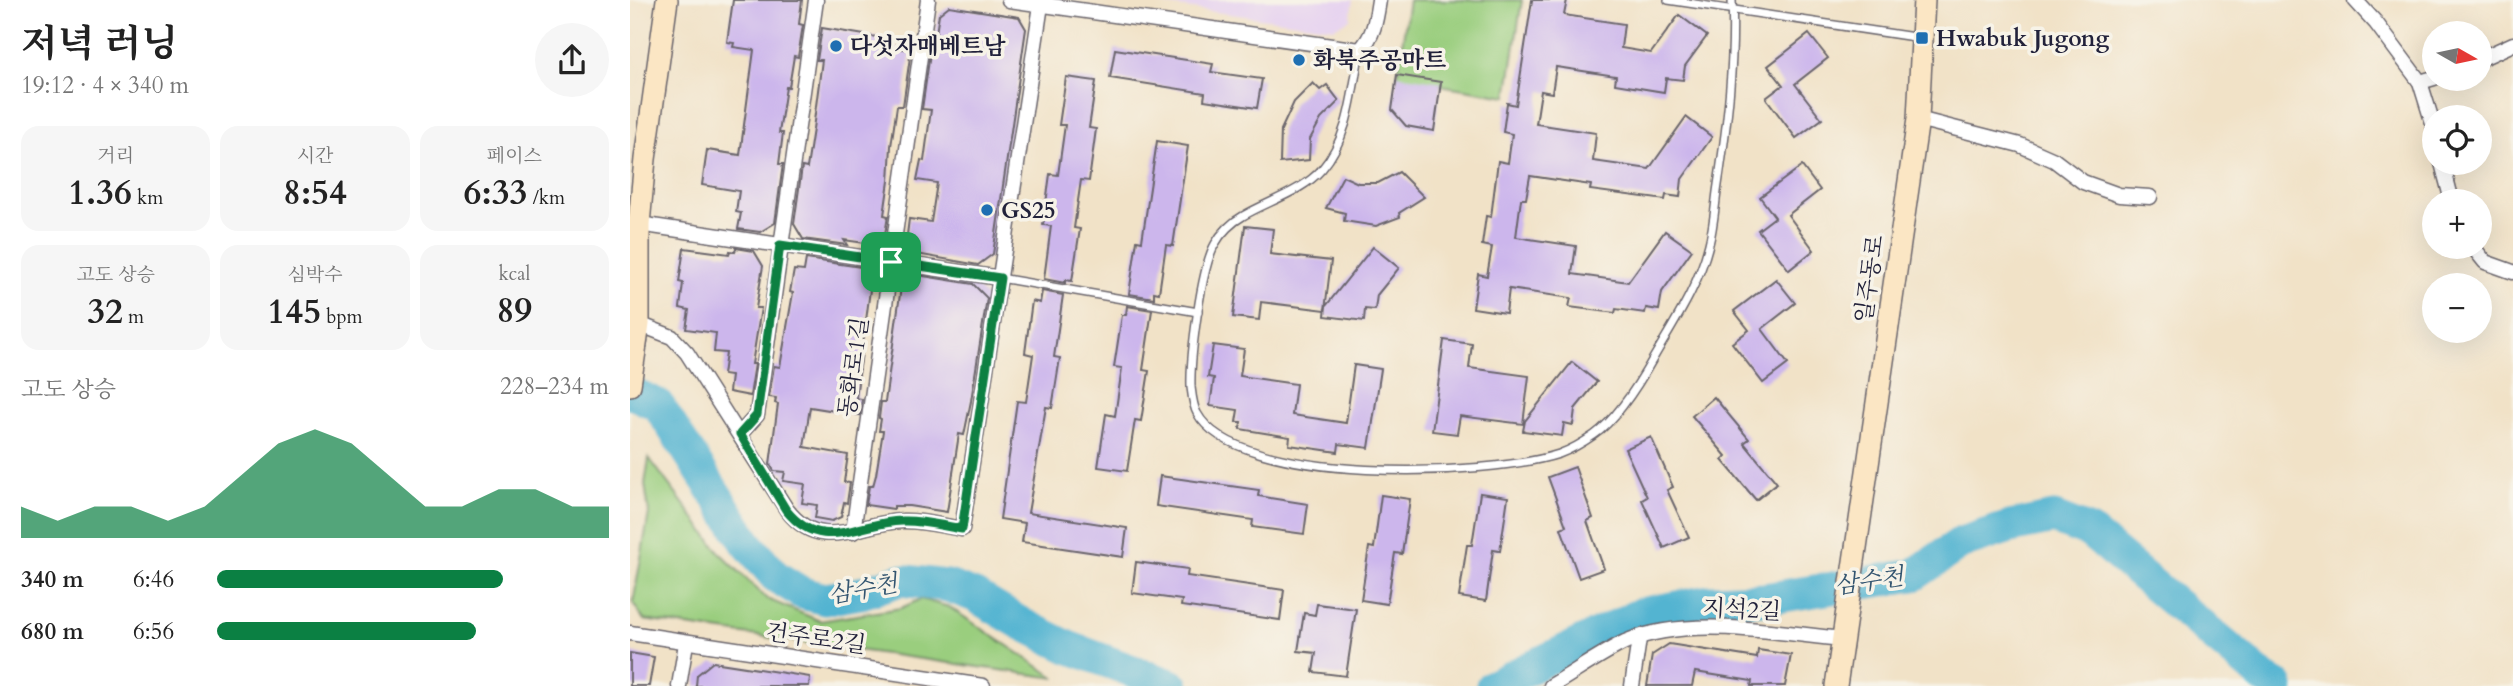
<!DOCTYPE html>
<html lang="ko">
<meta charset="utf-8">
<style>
body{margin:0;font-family:Cardo,"Noto Serif KR",serif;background:#f6f6f6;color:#222;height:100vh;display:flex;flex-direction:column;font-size:26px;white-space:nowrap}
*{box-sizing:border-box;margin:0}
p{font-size:23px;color:#767676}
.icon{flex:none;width:38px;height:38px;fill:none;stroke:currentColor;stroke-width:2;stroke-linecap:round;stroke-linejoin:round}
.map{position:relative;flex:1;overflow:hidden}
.sheet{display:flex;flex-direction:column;background:#fff;width:630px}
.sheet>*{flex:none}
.needle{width:46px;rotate:99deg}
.controls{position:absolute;left:1792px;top:21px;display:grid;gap:14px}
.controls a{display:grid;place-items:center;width:70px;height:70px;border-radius:50%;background:#fff;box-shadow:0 7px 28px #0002;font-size:35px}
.pin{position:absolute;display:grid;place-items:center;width:60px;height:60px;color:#fff;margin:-30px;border-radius:14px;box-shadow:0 4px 10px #0006}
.round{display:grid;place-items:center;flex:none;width:74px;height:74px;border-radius:37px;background:#f6f6f6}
.summary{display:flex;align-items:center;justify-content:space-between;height:119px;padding:0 21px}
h1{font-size:38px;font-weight:700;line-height:52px}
.stats{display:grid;grid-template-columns:repeat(3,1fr);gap:10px;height:119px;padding:7px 21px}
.stats div{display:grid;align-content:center;border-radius:18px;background:#f6f6f6;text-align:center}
.stats b{font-size:35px;font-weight:700}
.stats small{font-size:19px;font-weight:400}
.stats p{font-size:19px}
.chart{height:196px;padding:14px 21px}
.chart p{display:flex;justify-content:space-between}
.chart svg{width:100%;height:126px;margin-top:7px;fill:#0b8043;opacity:.7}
ul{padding:0 21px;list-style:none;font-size:23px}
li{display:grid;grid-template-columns:112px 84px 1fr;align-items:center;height:52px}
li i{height:18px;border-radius:9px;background:#0b8043}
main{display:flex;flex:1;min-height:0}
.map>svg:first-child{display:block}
.built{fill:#e6d2f0}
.green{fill:#9ace7e;stroke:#5e785c;stroke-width:2}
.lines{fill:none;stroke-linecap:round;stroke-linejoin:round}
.river{stroke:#52b4d1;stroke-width:33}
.building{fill:#ccb6ec}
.lane-casing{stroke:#6a656c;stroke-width:10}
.street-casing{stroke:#6a656c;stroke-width:17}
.secondary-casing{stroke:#6a656c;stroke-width:24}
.lane{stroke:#fff;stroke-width:7}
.street{stroke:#fff;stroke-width:14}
.secondary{stroke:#fbe6c4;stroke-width:21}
.route-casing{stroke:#fff;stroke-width:14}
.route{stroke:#0b8043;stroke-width:9}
.poi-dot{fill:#1f6fb2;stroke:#f7f3e8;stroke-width:2.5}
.labels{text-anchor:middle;stroke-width:7;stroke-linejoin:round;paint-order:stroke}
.poi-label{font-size:23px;font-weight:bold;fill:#22223b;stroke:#f7f3e8;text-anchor:start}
.street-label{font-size:23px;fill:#22223b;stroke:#f7f3e8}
.water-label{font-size:24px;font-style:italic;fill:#335570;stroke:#f7f3e8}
</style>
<main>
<section class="sheet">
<div class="summary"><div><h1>저녁 러닝</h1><p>19:12 · 4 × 340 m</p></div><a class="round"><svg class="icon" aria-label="share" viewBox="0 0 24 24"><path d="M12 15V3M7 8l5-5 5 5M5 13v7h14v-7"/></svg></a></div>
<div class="stats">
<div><p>거리</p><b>1.36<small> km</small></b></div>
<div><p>시간</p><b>8:54</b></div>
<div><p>페이스</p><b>6:33<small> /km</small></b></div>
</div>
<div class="stats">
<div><p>고도 상승</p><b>32<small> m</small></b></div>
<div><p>심박수</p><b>145<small> bpm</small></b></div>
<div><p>kcal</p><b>89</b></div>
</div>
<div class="chart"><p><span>고도 상승</span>228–234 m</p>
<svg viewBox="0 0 160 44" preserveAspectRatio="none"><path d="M0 44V33L10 38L20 33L30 33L40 38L50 33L60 22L70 11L80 6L90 11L100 22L110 33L120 33L130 27L140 27L150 33L160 33V44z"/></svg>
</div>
<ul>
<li><b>340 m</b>6:46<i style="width:73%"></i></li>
<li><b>680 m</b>6:56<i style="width:66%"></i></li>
</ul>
</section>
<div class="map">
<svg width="1883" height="686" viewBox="0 0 1883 686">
<rect width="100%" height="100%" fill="#f7f3e8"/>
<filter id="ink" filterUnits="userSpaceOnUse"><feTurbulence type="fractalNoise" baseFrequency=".0143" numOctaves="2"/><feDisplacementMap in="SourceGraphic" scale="14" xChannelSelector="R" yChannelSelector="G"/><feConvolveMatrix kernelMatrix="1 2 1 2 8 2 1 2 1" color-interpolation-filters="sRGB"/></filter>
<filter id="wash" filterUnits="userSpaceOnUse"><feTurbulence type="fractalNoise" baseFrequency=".00686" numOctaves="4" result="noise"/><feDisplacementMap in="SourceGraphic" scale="28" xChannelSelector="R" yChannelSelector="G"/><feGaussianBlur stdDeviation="1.57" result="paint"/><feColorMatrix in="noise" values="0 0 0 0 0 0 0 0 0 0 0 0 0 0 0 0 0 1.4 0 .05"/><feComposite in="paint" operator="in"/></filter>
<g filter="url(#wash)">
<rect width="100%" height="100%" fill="#f1e2c7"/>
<!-- built -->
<path class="built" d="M496 0H723L720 19 704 28Z"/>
<!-- green -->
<g class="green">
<path d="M779 0H892L877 96 767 78Z"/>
<path d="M19 458 91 554 137 599 190 621 271 608 291 599 319 607 426 678 14 620 3 603 19 513 15 484Z"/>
</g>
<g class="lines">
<!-- river -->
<g class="river">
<path d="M0 392 28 405 117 543 145 576 172 593 195 599 231 593 270 580 318 586 345 596 392 624 438 647 543 686"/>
<path d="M862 686 1010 614 1080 601 1134 599 1284 575 1331 543 1380 527 1424 518 1460 532 1634 678 1648 686"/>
</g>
</g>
<g id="blocks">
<!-- building -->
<g class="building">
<path d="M103 0H172L169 24 173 25 168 57 164 56 159 87H156L149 133H153L149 164H153L145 223 130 232 108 229 111 213 106 212 109 191 72 185 77 150 110 155 124 50 103 47 104 43 97 42Z"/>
<path d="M902 0H937L934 15 994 24 991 48 1021 53 1049 15 1077 36 1055 66 1053 80 1036 78 1034 92 985 84 986 76 926 67 922 93 911 91 906 124 966 133 963 161 1019 169 1056 117 1082 137 1052 179 1050 197 1036 195 1035 200 960 190 961 185 900 176 896 199H891L886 237 946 246 942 274 998 282 1035 231 1062 250 1032 292 1029 310 1016 308 1015 313 986 309 985 313 939 307 941 298 879 289 876 313 843 308 848 274 857 276 862 247 852 245 856 216 861 217 868 161 878 163 882 134 873 132 877 103 886 105Z"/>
<path d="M319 6 389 17 396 29 363 254 348 265 281 253 282 244 276 243 279 219 301 222 307 183 287 180 291 160 294 161 301 110 292 109 300 53H303L309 14Z"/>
<path d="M192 28 253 38 252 46 281 50 273 106H267L261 146 259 181 254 215 258 216 255 234 242 244 214 240 217 245 173 239 164 224 172 167 177 168 183 129 192 60H187Z"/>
<path d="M1179 34 1198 58 1165 84 1192 119 1166 138 1136 98 1153 85 1138 66Z"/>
<path d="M485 49 583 64 581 72 632 79 627 108 574 100 575 93 480 78Z"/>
<path d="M767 75 811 82 804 131 776 126 762 110Z"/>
<path d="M436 77 466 81 459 128 466 129 459 181 451 180 444 228 450 229 442 281 435 280V283L414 279 421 226 413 225 420 174 428 175 435 125H429Z"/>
<path d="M683 83 690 90 697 85 709 101 691 119 680 139 679 160 650 163 651 130 664 102Z"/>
<path d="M527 141 558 146 543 246 536 245 529 293 524 292V298L499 294 507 240 512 241Z"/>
<path d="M1172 166 1190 190 1158 215 1184 250 1159 270 1128 230 1145 217 1130 197Z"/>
<path d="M769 172 794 197 769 213 770 217 746 226 714 221 715 213 696 208 713 176 728 183H748Z"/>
<path d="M615 226 643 229 640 254 701 261 695 310 631 302 629 320 603 317Z"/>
<path d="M743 247 769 268 747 295 745 310 735 309 734 321 695 316 696 306Z"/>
<path d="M54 248 99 254 100 251 105 252 106 248 124 251 133 266 126 308H131L122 364H125L120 396 99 392 101 376 93 375 96 353 84 352 86 333 56 329 59 310 50 308 53 283 49 282Z"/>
<path d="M176 259 231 267 241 282 226 398 232 399 230 415 180 407 174 447 218 455 214 482 220 483 217 503 214 502 211 517 202 521 185 518 187 505 172 503 175 484 153 481 155 472 144 471 140 464 148 404 145 403 146 398 139 397 144 366 150 367 163 293 160 292 164 270 174 271Z"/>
<path d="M287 275 343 284 357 298 341 401 334 435 329 434 317 512 279 506H264V509L236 505 239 486H243L246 475 253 431H249L251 419 249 418 251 402H255L271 287Z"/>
<path d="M1146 279 1165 303 1132 329 1158 364 1133 383 1102 343 1119 330 1104 311Z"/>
<path d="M412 291 433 295 424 357 430 358 422 408 416 407 398 513 497 528 493 557 392 542 395 523 370 519 387 401 396 402 403 355 395 353 402 301 410 303Z"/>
<path d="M497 306 522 310 513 370 519 371 511 421 505 420 497 471 468 467 476 414 485 416 492 368 484 367 492 315H496Z"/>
<path d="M814 340 842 344 839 368 899 376 893 424 830 416 827 434 802 431Z"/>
<path d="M583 345 614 349 610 376 666 384 662 415 716 423 724 365 751 369 739 448 709 444 708 452 659 445 660 437 610 429 611 422H606L608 410 580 406 584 378 578 377Z"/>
<path d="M942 362 967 382 945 409 943 425 934 423 932 436 893 431 895 421Z"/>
<path d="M1084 397 1119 439 1114 443 1147 483 1126 500 1092 460 1096 456 1062 416Z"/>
<path d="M1021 437 1043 487 1037 490 1059 537 1034 548 1012 500 1017 497 995 449Z"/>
<path d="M945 467 963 518 957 521 974 569 949 578 931 528 936 526 918 477Z"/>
<path d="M530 476 629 490 628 496 678 504 674 534 622 527 623 520 526 506Z"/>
<path d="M850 493 878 497 870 551 863 550 856 601 829 597 837 545H842Z"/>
<path d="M751 495 780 499 772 554 765 553 757 604 731 600 739 547 744 548Z"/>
<path d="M506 562 558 569 557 576 654 590 650 620 551 606 552 600 502 593Z"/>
<path d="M687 604 726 609 716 676 683 672 686 653 668 651 674 613 685 615Z"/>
<path d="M1039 644 1127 658 1128 650 1161 655 1155 686H1121L1122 681 1065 672 1062 686H1017L1022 655Z"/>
<path d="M0 653 24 657 19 686H0Z"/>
<path d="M83 662 180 677 179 686H66L67 675Z"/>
</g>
</g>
</g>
<g filter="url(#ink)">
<use href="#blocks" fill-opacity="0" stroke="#6a656c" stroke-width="2"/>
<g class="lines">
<!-- lane casing -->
<g class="lane-casing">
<g id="lane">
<path d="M1038 0 1291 38"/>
<path d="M730 50C722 91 720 136 692 169 672 192 638 201 613 216 602 222 591 233 585 244 571 268 560 358 561 387 562 395 563 406 567 413 606 486 859 477 929 454 940 450 954 442 964 435 987 419 1010 382 1024 357 1045 321 1069 285 1079 244 1084 225 1085 204 1088 185 1097 125 1105 61 1102 0"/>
<path d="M370 278 568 312"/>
</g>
</g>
<!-- street casing -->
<g class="street-casing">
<g id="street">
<path d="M379 0 730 50C744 36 746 20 749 0"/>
<path d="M1725 0 1746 23 1790 82 1804 127"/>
<path d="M1850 59 1883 44"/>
<path d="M1790 82 1804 78"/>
<path d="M1288 119 1390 145 1424 160 1453 182 1489 195 1520 197"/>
<path d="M1812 163 1822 201"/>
<path d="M9 224 370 278"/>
<path d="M1843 247 1855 262 1883 272"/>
<path d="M9 324 42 337 57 353 157 510C192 555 228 522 272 521 292 520 313 526 332 529L411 5"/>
<path d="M110 434 127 415 186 0"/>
<path d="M223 532 298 0"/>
<path d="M0 633 353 686"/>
<path d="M49 686 56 643"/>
<path d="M921 686C945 672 970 654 995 642 1059 615 1146 633 1214 639"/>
<path d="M1002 686 1009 639"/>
</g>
</g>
<!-- secondary casing -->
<g class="secondary-casing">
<g id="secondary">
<path d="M0 385 9 324V224L15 159 37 0"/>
<path d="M1206 686 1288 119 1294 0"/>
</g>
</g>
<!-- lane -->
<use href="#lane" class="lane"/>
<!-- street -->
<use href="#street" class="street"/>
<!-- secondary -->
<use href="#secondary" class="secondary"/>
</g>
</g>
<g class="lines" filter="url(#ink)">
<!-- route casing -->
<g class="route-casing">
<path id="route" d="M150 245 370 278 332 529C313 526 292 520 272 521 228 522 192 555 156 510L110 434 127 415Z"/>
</g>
<!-- route -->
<use href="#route" class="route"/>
</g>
<!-- markers -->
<g class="poi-dot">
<rect x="1285" y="31" width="14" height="14" rx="3.5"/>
<circle cx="206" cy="46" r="7"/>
<circle cx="669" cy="60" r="7"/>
<circle cx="357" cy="210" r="7"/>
</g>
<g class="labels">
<!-- poi labels -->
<g class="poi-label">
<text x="1306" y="46">Hwabuk Jugong</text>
<text x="220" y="54">다섯자매베트남</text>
<text x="683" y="68">화북주공마트</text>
<text x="371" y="218">GS25</text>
</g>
<!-- street labels -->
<g class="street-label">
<text transform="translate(1239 279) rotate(-82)" y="8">일주동로</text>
<text transform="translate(223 367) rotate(-82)" y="8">동화로1길</text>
<text transform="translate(1112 609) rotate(3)" y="8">지석2길</text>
<text transform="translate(186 638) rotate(8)" y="8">건주로2길</text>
</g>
<!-- water labels -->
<g class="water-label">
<text transform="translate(1239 581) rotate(-8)" y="8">삼수천</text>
<text transform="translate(233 589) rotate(-10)" y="8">삼수천</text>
</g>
</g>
</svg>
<div class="controls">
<a><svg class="needle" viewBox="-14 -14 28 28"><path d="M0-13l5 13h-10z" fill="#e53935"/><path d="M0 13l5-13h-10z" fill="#767676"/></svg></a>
<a><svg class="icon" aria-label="locate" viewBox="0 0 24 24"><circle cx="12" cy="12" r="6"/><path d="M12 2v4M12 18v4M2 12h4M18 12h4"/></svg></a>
<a>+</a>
<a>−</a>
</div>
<div class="pin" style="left:261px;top:262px;background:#1e9e55"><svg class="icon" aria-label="arrive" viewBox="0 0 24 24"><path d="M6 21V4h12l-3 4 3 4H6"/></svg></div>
</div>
</main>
